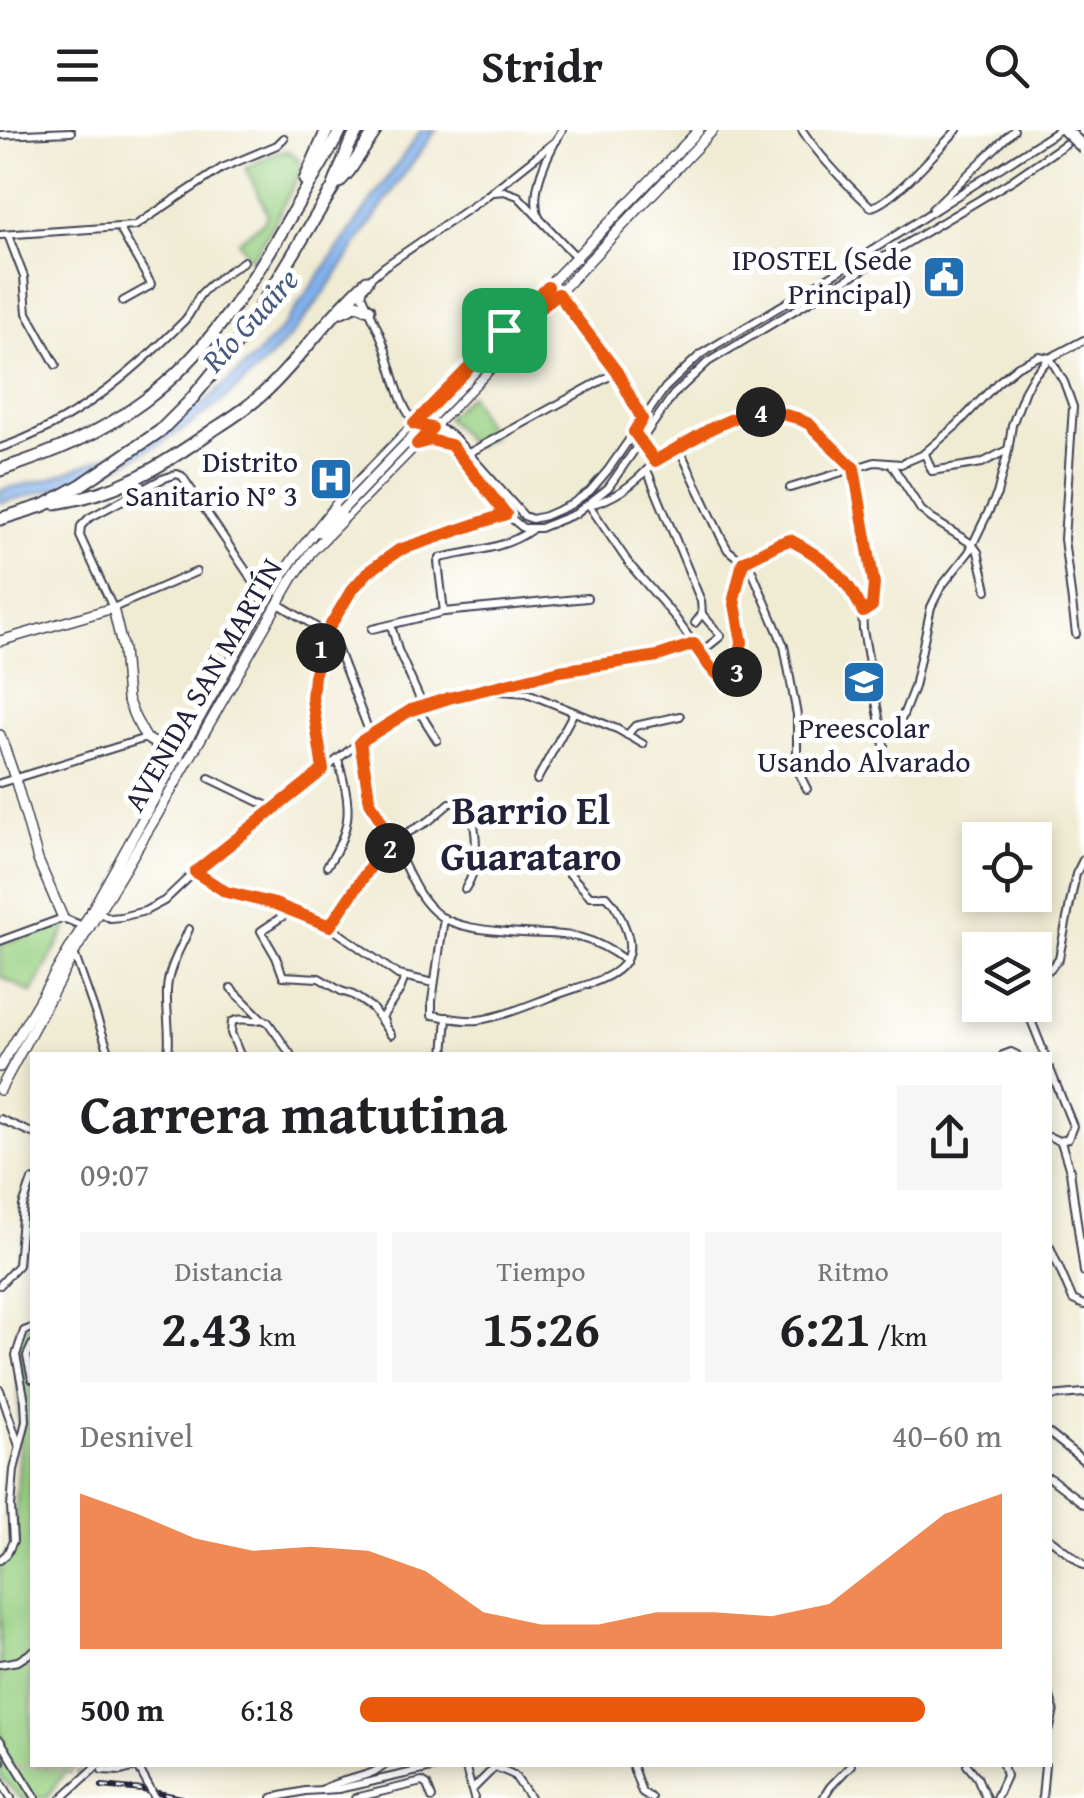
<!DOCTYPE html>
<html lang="es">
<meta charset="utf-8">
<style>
body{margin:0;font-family:"Gentium Book Plus",serif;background:#f6f6f6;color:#202124;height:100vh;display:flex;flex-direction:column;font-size:38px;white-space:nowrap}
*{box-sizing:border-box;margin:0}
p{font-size:32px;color:#757577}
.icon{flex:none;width:55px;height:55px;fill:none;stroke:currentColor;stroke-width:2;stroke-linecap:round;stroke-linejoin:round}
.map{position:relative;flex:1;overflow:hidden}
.drawer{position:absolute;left:30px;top:922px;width:1022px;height:715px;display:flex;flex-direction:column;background:#fff;border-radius:0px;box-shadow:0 5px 15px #0003}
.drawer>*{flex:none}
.buttons{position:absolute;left:962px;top:692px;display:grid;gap:20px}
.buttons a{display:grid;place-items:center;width:90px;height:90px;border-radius:0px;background:#fff;box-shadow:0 5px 15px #0003;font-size:50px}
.pin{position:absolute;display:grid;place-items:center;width:85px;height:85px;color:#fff;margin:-42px;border-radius:20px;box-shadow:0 5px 15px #0006}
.km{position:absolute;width:50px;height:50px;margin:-25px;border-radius:50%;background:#222;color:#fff;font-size:28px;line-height:50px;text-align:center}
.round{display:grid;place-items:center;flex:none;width:105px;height:105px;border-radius:0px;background:#f6f6f6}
.overview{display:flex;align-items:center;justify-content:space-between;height:170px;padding:0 50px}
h1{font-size:55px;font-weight:700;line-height:75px}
.stats{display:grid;grid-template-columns:repeat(3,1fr);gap:15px;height:170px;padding:10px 50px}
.stats div{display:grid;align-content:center;border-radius:0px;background:#f6f6f6;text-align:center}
.stats b{font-size:50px;font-weight:700}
.stats small{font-size:28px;font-weight:400}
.stats p{font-size:28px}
.chart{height:280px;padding:20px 50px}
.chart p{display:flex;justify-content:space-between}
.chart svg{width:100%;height:180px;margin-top:10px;fill:#ea580c;opacity:.7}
ul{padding:0 50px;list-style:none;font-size:32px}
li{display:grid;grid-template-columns:160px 120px 1fr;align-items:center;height:75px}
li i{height:25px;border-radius:12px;background:#ea580c}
header{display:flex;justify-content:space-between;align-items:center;height:130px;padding:0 50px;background:#fff;font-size:45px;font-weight:700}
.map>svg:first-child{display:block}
.green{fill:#9bd285;stroke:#5e7a60;stroke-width:2.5}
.water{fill:#81b0eb;stroke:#526993;stroke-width:2.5}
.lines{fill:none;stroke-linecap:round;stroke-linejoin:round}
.street-tunnel{stroke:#c7c3b5;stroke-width:6;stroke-dasharray:6 3;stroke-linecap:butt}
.street-casing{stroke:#414052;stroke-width:10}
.secondary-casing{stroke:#414052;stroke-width:12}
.highway-casing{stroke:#414052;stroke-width:15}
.street{stroke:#fff;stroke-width:6}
.secondary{stroke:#fff;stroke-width:9}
.highway{stroke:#fff;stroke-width:11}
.rail-casing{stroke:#22223b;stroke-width:6}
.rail{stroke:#fff;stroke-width:2.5;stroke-dasharray:8;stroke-linecap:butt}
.street-bridge-casing{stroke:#414052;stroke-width:10;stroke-linecap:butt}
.secondary-bridge-casing{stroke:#414052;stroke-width:12;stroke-linecap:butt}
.highway-bridge-casing{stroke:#414052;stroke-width:15;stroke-linecap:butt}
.street-bridge{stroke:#fff;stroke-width:6}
.secondary-bridge{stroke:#fff;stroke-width:9}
.highway-bridge{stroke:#fff;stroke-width:11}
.route-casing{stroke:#fff;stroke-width:20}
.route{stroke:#ea580c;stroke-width:12}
.labels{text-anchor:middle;stroke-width:10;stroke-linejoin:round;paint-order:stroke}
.poi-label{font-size:30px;fill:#22223b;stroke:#fff;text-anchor:end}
.street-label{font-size:30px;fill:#22223b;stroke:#fff}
.water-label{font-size:32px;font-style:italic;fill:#485b81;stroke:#fff}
.district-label{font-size:40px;font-weight:bold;fill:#22223b;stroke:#fff}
</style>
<header><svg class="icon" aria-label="menu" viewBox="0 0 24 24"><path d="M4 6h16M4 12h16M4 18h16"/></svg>Stridr<svg class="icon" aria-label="search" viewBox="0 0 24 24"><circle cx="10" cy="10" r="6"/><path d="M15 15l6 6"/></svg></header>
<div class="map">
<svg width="1084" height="1668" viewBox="0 0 1084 1668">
<rect width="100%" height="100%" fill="#fff"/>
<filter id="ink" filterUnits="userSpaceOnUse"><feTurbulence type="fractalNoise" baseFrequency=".01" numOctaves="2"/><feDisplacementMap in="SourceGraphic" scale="20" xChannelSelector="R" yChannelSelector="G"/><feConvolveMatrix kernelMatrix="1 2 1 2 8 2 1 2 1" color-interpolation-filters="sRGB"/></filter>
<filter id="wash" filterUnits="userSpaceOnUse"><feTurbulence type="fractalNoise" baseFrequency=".0048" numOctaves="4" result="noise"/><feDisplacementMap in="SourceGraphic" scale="40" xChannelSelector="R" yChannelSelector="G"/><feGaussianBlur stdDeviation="2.25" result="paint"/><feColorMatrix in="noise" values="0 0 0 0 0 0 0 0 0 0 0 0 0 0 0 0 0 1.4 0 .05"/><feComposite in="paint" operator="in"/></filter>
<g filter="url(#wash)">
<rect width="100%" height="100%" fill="#f0ebd3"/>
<!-- green -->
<g class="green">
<path d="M280 21H289L298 29 301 41 273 95 251 130 238 111 265 91 267 82 246 38Z"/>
<path d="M470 265 491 307 472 317 446 287Z"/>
<path d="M64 793 66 799 32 863 0 846V815Z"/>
<path d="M32 1193V1635H80L63 1644 47 1668H20L0 1646V1431L16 1417 15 1394 20 1313 16 1205 24 1196Z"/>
</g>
<!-- water -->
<path class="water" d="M421 0H436C421 21 406 41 392 62 357 112 327 165 286 211 232 271 157 324 81 351 54 360 27 366 0 373V360L49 349 118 322 165 299 202 275 250 232 283 197Z"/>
</g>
<g filter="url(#ink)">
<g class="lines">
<!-- street-tunnel -->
<g class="street-tunnel">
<path d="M1 1632 32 1635"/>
<path d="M36 1635 95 1640"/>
</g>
<!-- street casing -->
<g class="street-casing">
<g id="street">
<path d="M802 0C821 29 845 53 871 77 893 73 939 18 957 0"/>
<path d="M0 5 71 2"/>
<path d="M494 62 504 61 518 66 578 129"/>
<path d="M932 79 1014 0"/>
<path d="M539 88C529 59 548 24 562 0"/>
<path d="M120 99 151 154 150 156 123 171"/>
<path d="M0 105 135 96 222 38 277 15 284 8"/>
<path d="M8 105 24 147 27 183 56 235"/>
<path d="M558 164 617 242 644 291"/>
<path d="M1050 228 1064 252 1073 277 1064 409 1076 504"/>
<path d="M417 294C400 281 392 236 384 215 378 197 369 181 362 164L367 151 385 136 484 68 557 10"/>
<path d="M429 297 443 300 453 306 524 386 532 389 545 386 570 375 590 361 608 340 665 258 701 224 854 132 1059 0"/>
<path d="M433 299 451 315 506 384 523 398H540L575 384 608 358 673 265 708 232 1011 51 1084 1"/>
<path d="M638 308 655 331"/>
<path d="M0 318C74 293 130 245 184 191 192 183 194 173 200 165 210 152 230 141 244 131"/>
<path d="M679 318 722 409 728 420 743 432"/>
<path d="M467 324 617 242"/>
<path d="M925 324 932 341 982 333 1007 320"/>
<path d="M892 335 921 380 932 389 972 414 978 422 987 460"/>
<path d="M647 340 701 471 702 484 695 493"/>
<path d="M790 358 875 332 901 334 922 325 957 295 997 253 1018 236 1039 226 1050 228"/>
<path d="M747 429 784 516 797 585V639L807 659"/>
<path d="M743 432 734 469 742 512 737 541 727 554 710 537 674 486 630 435 589 375C615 369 638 351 655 331L711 298 739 286 774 282 804 292 819 303 854 338 873 453V472L863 482"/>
<path d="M743 432 778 414 790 411C827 429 863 455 863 500L884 615"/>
<path d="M196 442 113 478 80 406 81 396 89 388 162 349 177 344 182 346 195 365 265 469"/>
<path d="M277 473 326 503"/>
<path d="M444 482 438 432 440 428C471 421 505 419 531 400"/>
<path d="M391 495 398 520 423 576"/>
<path d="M372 499 444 482 587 468"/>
<path d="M337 518 370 604"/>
<path d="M700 523 721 506 702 484"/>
<path d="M487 560 527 563 617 599 643 614"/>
<path d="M417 578 437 610"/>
<path d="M898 598 914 557 931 477 941 457 969 422 997 364 1008 321 1012 295 1025 260 1033 246 1050 228 1084 210"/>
<path d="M627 605 635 596 680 586"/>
<path d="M360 613C363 631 364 650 368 667 373 685 385 699 394 715 408 739 416 769 440 786 458 798 487 800 508 802 560 807 580 797 626 831"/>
<path d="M323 640 312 568 313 547 326 503 351 461 369 441 399 420 506 384"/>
<path d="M209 648 274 679"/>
<path d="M537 650 574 582"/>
<path d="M0 653 146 608"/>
<path d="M392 711 429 691 450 673H469C477 700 481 735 465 759"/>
<path d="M327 736C354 696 351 675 338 630"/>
<path d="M195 741 226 762 275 773 329 796 398 845 434 853"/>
<path d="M287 778 283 786 261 801 276 827 283 846 319 848 341 861 353 865 372 878 391 905"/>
<path d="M98 782 110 788 121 787 145 781 164 771 204 733 370 604 411 580 449 568 535 546 655 527 694 514"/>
<path d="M444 788 432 871V885C447 887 463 892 478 890 506 886 533 873 559 864 591 852 643 845 626 800 621 787 617 776 607 766H590L568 742"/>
<path d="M330 796 371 737 394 715"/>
<path d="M0 811 63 788 83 796"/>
<path d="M74 823 110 925"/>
<path d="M1035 850 1051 838 1059 828 1076 744 1084 728"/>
<path d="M231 858 262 889 268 892 291 925"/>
<path d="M1025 875 1045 925"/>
<path d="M385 894 382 887 400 860 405 847"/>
<path d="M168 925C171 903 166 882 167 860 168 838 181 818 189 799"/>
<path d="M240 925 231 903 232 892C241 886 252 893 262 889"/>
<path d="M444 925 447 887"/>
<path d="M1003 925 1011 922 1017 925"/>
<path d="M1050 939 1073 996 1068 1009 1059 1011 1050 1007"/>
<path d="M0 989 32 1003"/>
<path d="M1061 1012 1070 1041 1084 1142"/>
<path d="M1050 1117 1073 1170 1084 1175"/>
<path d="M0 1155 18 1135 23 1076 32 1050"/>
<path d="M32 1215 27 1226 32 1249"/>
<path d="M0 1260 19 1316"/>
<path d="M1050 1266 1084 1263"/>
<path d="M1050 1304 1084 1331"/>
<path d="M1050 1348 1084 1374"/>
<path d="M1050 1409 1084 1435"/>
<path d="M0 1430 7 1424 13 1411 11 1377 14 1340 26 1291 25 1271 16 1225 24 1201 32 1198"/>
<path d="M0 1534 18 1531 32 1522"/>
<path d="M1050 1566 1054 1580 1050 1598"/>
<path d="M0 1610 36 1668"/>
<path d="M0 1632H1"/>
<path d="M465 1635 474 1668"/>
<path d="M491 1635 514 1645 530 1668"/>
<path d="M632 1635 642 1662 651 1668"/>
<path d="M967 1635 977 1647 986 1668"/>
<path d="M102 1640 121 1641 142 1635"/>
<path d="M0 1650 11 1668"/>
<path d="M323 1659C342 1648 368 1649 385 1635"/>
<path d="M473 1659 496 1636"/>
<path d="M62 1668 98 1635"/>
<path d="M272 1668 305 1661 338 1659 445 1635"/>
<path d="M355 1668 422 1652 427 1655 432 1668"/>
<path d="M823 1668 830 1657 851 1635"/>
<path d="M996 1668 1006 1646 1003 1635"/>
<path d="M1042 1668 1045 1635"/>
</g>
</g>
<!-- secondary casing -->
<g class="secondary-casing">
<g id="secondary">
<path d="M517 198 534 177"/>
<path d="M419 313 430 310 451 315"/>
<path d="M319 402 342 380"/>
<path d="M0 511 113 478 123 520 127 569 135 588 146 608 179 628"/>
<path d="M0 605 15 648 38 730 63 788"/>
<path d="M0 937 83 796 266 469 296 425 336 375 699 0"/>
<path d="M0 960 74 823 156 687 292 449 311 422 486 243 533 192 549 170 558 164 713 0"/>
</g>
</g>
<!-- highway casing -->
<g class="highway-casing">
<g id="highway">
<path d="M305 50 327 0"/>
<path d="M339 52 349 41 376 0"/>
<path d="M342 181 357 174 369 179"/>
<path d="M0 340C52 323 100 304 144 271 207 224 248 159 287 92 305 61 324 31 341 0"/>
<path d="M55 373C118 364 162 336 213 300 235 286 256 272 274 253 306 220 333 182 367 151"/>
<path d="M0 389 45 375 81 355 160 301 189 272 235 216 277 151 333 58 349 16 358 0"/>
</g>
</g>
<!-- street -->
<use href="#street" class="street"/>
<!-- secondary -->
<use href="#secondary" class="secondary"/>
<!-- highway -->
<use href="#highway" class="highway"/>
<!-- rail casing -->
<g class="rail-casing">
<path id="rail" d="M102 1656 143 1660 182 1668"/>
</g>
<!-- rail -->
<use href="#rail" class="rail"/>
<!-- street-bridge casing -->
<g class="street-bridge-casing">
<path id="street-bridge" d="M137 1635 155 1668"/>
</g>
<!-- secondary-bridge casing -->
<g class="secondary-bridge-casing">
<path id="secondary-bridge" d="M342 380 517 198"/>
</g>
<!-- highway-bridge casing -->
<g class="highway-bridge-casing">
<path id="highway-bridge" d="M1065 0 1084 18"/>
</g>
<!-- street-bridge -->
<use href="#street-bridge" class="street-bridge"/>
<!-- secondary-bridge -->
<use href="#secondary-bridge" class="secondary-bridge"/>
<!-- highway-bridge -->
<use href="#highway-bridge" class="highway-bridge"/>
</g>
</g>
<g class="lines" filter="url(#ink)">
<!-- route casing -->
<g class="route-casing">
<path id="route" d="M548 157 525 190 558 164 617 242 642 289 634 302 655 331 712 298 739 286 774 282 797 288 809 294 854 338 874 454 872 476 863 482C847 447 825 428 790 410L778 414 743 432 734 469 742 512 737 541 727 554 710 537 694 514 658 526 560 541 449 568 411 580 360 612 370 672 394 714 371 736 330 796 275 774 226 762 195 742 323 640 312 568 314 546 326 503 351 461 368 442 399 420 506 384 451 315 430 310 417 314 432 298 414 294Z"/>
</g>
<!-- route -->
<use href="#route" class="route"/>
</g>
<!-- icons -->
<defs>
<g id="civic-square" transform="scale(2.25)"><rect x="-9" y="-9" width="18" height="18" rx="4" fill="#1f6fb2" stroke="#fff"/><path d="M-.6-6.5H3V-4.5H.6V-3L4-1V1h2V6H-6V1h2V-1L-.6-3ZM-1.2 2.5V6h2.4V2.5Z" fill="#fff"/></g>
<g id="hospital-square" transform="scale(2.25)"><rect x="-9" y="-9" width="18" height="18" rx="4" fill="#1f6fb2" stroke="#fff"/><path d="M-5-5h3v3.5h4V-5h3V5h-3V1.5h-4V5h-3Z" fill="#fff"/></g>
<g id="school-square" transform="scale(2.25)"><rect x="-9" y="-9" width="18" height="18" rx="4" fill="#1f6fb2" stroke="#fff"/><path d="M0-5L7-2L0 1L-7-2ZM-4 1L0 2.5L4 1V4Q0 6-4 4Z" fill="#fff"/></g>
</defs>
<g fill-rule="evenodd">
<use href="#civic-square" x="944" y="147"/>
<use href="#hospital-square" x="331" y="349"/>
<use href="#school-square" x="864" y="552"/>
</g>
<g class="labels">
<!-- poi labels -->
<g class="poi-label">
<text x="912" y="140">IPOSTEL (Sede<tspan x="912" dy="34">Principal)</tspan></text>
<text x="298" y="342">Distrito<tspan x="298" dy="34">Sanitario N° 3</tspan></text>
<text x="864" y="608" text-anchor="middle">Preescolar<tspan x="864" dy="34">Usando Alvarado</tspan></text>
</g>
<!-- street labels -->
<g class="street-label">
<text transform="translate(203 555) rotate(-60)" y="10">AVENIDA SAN MARTÍN</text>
</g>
<!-- water labels -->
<g class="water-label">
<text transform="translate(250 190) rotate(-48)" y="11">Río Guaire</text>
</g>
<!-- district labels -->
<g class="district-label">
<text x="531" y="694">Barrio El<tspan x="531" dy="46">Guarataro</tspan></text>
</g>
</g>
</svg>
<div class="buttons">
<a><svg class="icon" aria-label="locate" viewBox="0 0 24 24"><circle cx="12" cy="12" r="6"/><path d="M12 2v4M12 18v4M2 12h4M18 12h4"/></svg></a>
<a><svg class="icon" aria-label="layers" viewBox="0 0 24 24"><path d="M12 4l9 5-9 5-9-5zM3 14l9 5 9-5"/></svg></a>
</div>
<div class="pin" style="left:504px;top:200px;background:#1e9e55"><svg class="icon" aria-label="arrive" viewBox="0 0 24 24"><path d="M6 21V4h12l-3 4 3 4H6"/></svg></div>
<b class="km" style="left:321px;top:518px">1</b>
<b class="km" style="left:390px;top:718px">2</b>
<b class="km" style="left:737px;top:542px">3</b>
<b class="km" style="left:761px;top:282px">4</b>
<section class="drawer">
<div class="overview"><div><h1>Carrera matutina</h1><p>09:07</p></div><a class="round"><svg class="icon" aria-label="share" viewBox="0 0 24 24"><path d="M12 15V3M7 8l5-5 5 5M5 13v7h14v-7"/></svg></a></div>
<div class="stats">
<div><p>Distancia</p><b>2.43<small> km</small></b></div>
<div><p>Tiempo</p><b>15:26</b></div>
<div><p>Ritmo</p><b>6:21<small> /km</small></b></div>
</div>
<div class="chart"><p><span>Desnivel</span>40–60 m</p>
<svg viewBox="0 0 160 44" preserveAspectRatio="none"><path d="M0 44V6L10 11L20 17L30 20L40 19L50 20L60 25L70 35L80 38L90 38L100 35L110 35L120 36L130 33L140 22L150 11L160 6V44z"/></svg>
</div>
<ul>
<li><b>500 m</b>6:18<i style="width:88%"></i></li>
</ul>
</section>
</div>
